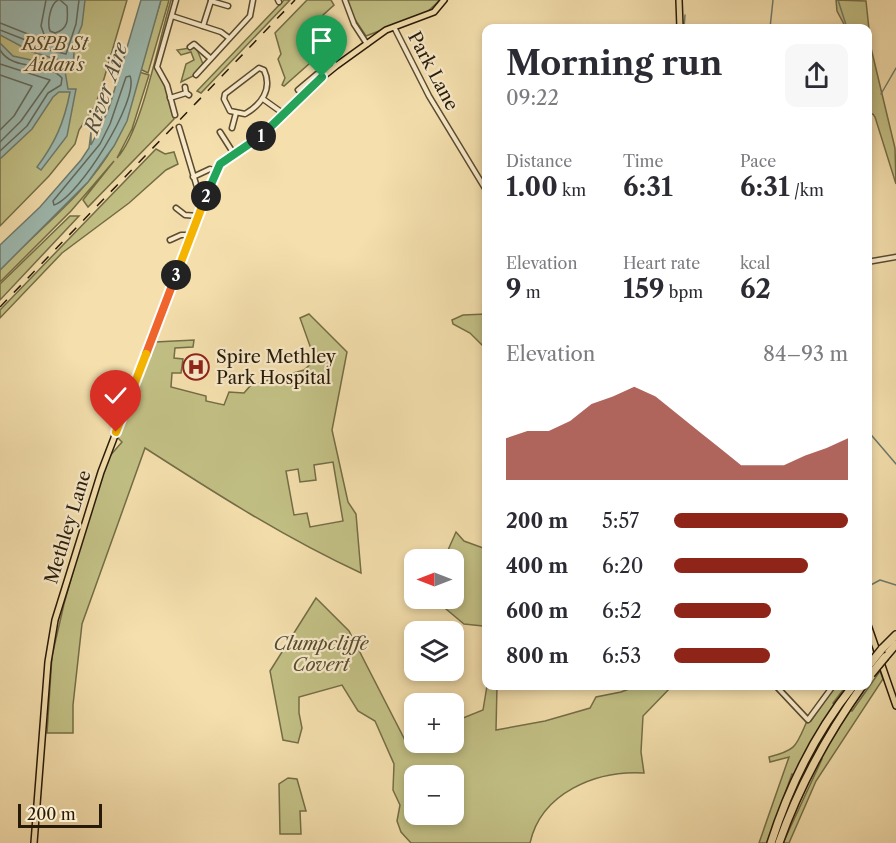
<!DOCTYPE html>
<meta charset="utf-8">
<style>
body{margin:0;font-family:"Libre Caslon Text",serif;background:#f7f7f7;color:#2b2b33;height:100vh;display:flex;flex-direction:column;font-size:22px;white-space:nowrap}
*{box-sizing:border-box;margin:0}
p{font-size:20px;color:#7c7c81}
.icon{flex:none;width:33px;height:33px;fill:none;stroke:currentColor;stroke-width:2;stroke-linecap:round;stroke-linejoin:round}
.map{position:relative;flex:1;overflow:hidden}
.drawer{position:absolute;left:482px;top:24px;width:390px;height:666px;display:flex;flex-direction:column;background:#fff;border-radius:12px;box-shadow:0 3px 9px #0003}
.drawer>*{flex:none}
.needle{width:39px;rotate:270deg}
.fabs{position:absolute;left:404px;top:549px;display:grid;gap:12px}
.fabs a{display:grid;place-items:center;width:60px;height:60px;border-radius:12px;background:#fff;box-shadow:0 3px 9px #0003;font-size:30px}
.scale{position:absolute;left:18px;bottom:15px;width:84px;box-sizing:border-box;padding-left:6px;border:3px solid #271a08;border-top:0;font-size:16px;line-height:21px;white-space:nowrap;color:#271a08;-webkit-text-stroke:4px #f8eaca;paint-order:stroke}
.pin{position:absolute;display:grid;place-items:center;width:51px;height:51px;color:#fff;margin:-62px -26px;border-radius:50% 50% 50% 0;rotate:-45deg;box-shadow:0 0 6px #0007}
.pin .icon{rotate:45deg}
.km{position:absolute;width:30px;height:30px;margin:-15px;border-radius:50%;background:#222;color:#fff;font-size:16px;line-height:30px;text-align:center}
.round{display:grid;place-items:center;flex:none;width:63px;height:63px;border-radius:12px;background:#f7f7f7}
.head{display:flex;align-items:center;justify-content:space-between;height:102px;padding:0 24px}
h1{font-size:33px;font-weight:700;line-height:45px}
.stats{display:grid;grid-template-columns:repeat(3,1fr);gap:9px;height:102px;padding:6px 24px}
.stats div{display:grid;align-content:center}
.stats b{font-size:26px;font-weight:700}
.stats small{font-size:16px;font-weight:400}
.stats p{font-size:16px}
.chart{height:168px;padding:12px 24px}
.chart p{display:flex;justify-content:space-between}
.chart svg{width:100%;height:108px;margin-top:6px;fill:#8f2418;opacity:.7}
ul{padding:0 24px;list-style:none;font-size:20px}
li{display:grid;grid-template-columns:96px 72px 1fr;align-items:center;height:45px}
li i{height:15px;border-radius:8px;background:#8f2418}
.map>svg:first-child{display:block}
.green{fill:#c2c085;stroke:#746d46;stroke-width:1.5;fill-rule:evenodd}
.water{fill:#9ebbb2;stroke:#6e7b6e;stroke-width:1.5}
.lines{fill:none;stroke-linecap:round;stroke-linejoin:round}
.shore{stroke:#626a5d;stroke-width:1.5}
.stream{stroke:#6e7b6e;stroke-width:1.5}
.minor-casing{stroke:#5a4b31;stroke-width:7}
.major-casing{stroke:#271a08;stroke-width:8}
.highway-casing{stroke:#271a08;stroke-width:10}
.minor{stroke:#f8eaca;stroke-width:4}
.major{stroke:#f4dfad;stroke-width:5}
.highway{stroke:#f4dfad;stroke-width:7}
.rail{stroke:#271a08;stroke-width:1.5;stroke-dasharray:10 10;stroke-linecap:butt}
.highway-bridge-casing{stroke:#271a08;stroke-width:10;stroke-linecap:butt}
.highway-bridge{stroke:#f4dfad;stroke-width:7}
.split-1-casing{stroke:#fff;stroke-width:12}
.split-2-casing{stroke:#fff;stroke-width:12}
.split-3-casing{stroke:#fff;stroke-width:12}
.split-4-casing{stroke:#fff;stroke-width:12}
.split-5-casing{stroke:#fff;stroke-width:12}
.split-1{stroke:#22a559;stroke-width:8}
.split-2{stroke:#22a559;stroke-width:8}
.split-3{stroke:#f5b400;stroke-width:8}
.split-4{stroke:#f0652b;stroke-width:8}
.split-5{stroke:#f5b400;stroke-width:8}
.labels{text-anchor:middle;stroke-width:4.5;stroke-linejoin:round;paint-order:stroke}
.park-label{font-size:18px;font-style:italic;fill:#564c2e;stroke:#f8eaca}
.street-label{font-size:18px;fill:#271a08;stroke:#f8eaca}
.poi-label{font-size:18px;fill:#271a08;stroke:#f8eaca;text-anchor:start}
.water-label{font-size:20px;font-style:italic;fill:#515244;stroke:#f8eaca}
</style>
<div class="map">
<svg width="896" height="843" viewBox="0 0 896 843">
<rect width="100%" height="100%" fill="#f4dfad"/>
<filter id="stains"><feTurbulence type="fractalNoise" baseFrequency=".00333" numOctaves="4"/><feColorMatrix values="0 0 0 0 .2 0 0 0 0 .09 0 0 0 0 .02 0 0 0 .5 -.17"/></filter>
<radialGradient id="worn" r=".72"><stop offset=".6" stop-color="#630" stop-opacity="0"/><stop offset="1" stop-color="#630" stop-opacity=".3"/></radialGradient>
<!-- green -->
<g class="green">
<path d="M0 0H127L101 89 95 106 79 130 75 144 49 176 0 226Z"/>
<path d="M161 0H169L148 73 140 69Z"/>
<path d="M171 0H174L155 68 165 83 174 119 88 207 83 200 114 161 71 211 0 282V270C38 229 86 195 114 145 127 122 132 97 139 72L149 75 132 129 117 158C142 131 159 39 171 0Z"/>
<path d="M284 0H290L201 93 197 91Z"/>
<path d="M307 0H331L334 5 300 36 310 63 284 86 282 85 285 78 278 59 281 54 275 33Z"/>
<path d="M347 0H440L426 13 366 36 354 18Z"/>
<path d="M836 0 866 1 871 48 895 148 896 184 875 117 873 114 867 115V28H846L837 11Z"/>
<path d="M196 47 203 64 193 76 181 82 186 64 194 60 191 52 181 55 177 50Z"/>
<path d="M156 149 165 154 174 152 178 164 166 170 129 203 62 253 0 318V310Z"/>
<path d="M70 216H79L0 300V284Z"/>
<path d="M309 314 347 352 332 430 348 502 356 514 361 573C285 538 215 493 145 448L82 624 73 705V733H47L52 656 64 604 94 496 109 457 122 442 117 437 155 342 194 340 193 347 175 348 174 358 183 359 181 373H172L171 387 206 396V401L224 405 229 392 244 393 251 385 304 370 315 360 300 318ZM333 462 343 521 310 527 307 513 294 515 286 471 298 469 300 482 316 480 314 465Z"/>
<path d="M486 314V349L470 333 453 324 452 320 463 315Z"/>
<path d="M456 532 464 541 486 549V629L483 626 464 624 434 599 453 598V560L444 559Z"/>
<path d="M316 598 349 631 406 742 414 739V742H453V722L483 710 487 686H497L496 730 545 721 590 708 596 697 621 692 637 686H672L643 716 641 752 644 773C596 770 541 793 530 843H411L401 832 397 821 400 805 393 790 394 764 375 721 358 711 342 685 299 697V713L302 728 298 743 283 740 270 671ZM414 776H453V814H414Z"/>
<path d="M880 671 883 679 816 781 789 843H783L822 759 821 756 849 710 852 711Z"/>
<path d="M835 686H846L833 703 836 705 795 775 792 774 767 843H759L789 757 770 762 769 757C797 750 796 746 807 721H811Z"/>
<path d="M288 778 297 779 306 811H300L301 834H280L279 784Z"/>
</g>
<!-- water -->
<g class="water">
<path d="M0 0H85L82 25 75 42 73 64 32 52 0 35Z"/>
<path d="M141 0H161L127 121 114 146 88 182 0 270V245L40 207 81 160 89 148 91 132V145L104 120 95 129 93 127 105 117 110 105Z"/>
<path d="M0 43 13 56 54 65 65 71 68 89H76L67 136 41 170 37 167C55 143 64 123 70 92H59L53 97 32 129 0 159Z"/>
</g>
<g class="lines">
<!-- shore -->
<g class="shore">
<path d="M58 0C50 4 47 23 50 31L55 33C69 29 68 19 67 6L60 0"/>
<path d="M0 23 43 40 45 37 41 26 46 0"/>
<path d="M0 30 23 39 35 47 66 54 76 24 79 0"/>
<path d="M0 50C13 72 46 60 62 78L61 85 48 93 27 126 0 151"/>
<path d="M0 64 50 80 21 121 0 142"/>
<path d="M0 75 32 86 14 116 0 130"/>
<path d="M130 76C140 100 78 198 54 205L53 201 100 144 110 124 126 77Z"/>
</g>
<!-- stream -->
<g class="stream">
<path d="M838 0 847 28"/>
<path d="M684 28 685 15"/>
<path d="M770 28 773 0"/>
<path d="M881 94 896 68"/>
<path d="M867 99V115"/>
<path d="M867 430 896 464"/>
<path d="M867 587 880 580 896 585"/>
</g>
<!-- minor casing -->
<g class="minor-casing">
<g id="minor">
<path d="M278 0 279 2"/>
<path d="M345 0 354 24 367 44"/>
<path d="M211 1 228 6"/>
<path d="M172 16 221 32 229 38"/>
<path d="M203 26 211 1"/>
<path d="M394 27 429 96 486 190"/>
<path d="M326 33 318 42 336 66"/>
<path d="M190 47 194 44 210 58"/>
<path d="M259 68 264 70C273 89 261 105 245 114L230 111 224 99 225 94Z"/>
<path d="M196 75 250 16 253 0"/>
<path d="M185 87 186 93"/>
<path d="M298 90 317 74"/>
<path d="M170 98 186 93 189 95"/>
<path d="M263 99 284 114"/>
<path d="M175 115 167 85 157 67 176 0"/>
<path d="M179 127 199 194 204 200"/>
<path d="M232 128 236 113"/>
<path d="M220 132 234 154"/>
<path d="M193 177 210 169 216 171"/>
<path d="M176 208 185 215 198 216"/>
<path d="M170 240 181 235H191"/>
<path d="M867 262 896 257"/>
<path d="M776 686 808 720 833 686"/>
</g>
</g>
<!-- major casing -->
<g class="major-casing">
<g id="major">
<path d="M679 0 680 28"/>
<path d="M867 622 896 706"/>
<path d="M34 843 48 662 55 620 101 472 216 171 226 160 277 121 309 88 336 66 386 30 434 12 444 0"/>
</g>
</g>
<!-- highway casing -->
<g class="highway-casing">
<g id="highway">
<path d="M882 649 896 635"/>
<path d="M885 657 896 644"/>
<path d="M771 843C789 787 816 732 853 686"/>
<path d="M779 843C799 786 827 735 862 686"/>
</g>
</g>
<!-- minor -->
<use href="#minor" class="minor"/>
<!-- major -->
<use href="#major" class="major"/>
<!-- highway -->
<use href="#highway" class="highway"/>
<!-- rail -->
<path class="rail" d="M0 307 295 0"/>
<!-- highway-bridge casing -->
<g class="highway-bridge-casing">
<g id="highway-bridge">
<path d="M870 664 882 649"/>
<path d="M871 674 885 657"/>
</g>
</g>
<!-- highway-bridge -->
<use href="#highway-bridge" class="highway-bridge"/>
</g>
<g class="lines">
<!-- split-1 casing -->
<g class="split-1-casing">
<path id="split-1" d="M261 136 322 77"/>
</g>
<!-- split-2 casing -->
<g class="split-2-casing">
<path id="split-2" d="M206 196 220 164 261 136"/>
</g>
<!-- split-3 casing -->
<g class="split-3-casing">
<path id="split-3" d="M176 275 206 196"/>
</g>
<!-- split-4 casing -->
<g class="split-4-casing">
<path id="split-4" d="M146 354 176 275"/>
</g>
<!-- split-5 casing -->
<g class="split-5-casing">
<path id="split-5" d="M116 432 146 354"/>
</g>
<!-- split-1 -->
<use href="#split-1" class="split-1"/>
<!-- split-2 -->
<use href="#split-2" class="split-2"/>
<!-- split-3 -->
<use href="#split-3" class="split-3"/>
<!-- split-4 -->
<use href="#split-4" class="split-4"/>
<!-- split-5 -->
<use href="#split-5" class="split-5"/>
</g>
<!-- icons -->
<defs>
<g id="hospital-ring" transform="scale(1.35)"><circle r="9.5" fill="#f8eaca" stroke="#8f2418" stroke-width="1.5"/><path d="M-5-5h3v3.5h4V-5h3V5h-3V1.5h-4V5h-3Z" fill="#8f2418"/></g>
</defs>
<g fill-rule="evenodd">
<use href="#hospital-ring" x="196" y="367"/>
</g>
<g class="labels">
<!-- park labels -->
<g class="park-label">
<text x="55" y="50">RSPB St<tspan x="55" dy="21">Aidan's</tspan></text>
<text x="321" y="650">Clumpcliffe<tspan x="321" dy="21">Covert</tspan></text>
</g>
<!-- street labels -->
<g class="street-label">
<text transform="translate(433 71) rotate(62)" y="6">Park Lane</text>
<text transform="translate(68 527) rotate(-73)" y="6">Methley Lane</text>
</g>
<!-- poi labels -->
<g class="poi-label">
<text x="216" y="363">Spire Methley<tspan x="216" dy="21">Park Hospital</tspan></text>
</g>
<!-- water labels -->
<g class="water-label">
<text transform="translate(106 88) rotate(-71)" y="7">River Aire</text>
</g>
</g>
<rect width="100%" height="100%" filter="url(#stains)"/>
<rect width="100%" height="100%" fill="url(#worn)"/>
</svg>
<div class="fabs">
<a><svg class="needle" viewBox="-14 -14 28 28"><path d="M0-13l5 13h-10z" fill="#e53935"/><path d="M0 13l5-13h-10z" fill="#7c7c81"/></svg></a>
<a><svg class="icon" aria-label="layers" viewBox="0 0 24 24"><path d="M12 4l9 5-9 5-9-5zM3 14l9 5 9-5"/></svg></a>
<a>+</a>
<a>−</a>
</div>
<div class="scale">200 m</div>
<div class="pin" style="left:322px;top:77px;background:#1e9e55"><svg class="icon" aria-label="arrive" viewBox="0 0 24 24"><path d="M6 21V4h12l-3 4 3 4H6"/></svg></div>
<div class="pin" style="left:116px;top:432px;background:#d93025"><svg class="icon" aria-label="check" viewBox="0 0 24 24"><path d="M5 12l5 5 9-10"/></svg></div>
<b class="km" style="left:261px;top:136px">1</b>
<b class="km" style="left:206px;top:196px">2</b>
<b class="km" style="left:176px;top:275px">3</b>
<section class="drawer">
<div class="head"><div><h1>Morning run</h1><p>09:22</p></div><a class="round"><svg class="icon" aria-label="share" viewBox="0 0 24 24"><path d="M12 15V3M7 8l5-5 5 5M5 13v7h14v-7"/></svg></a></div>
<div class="stats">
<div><p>Distance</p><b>1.00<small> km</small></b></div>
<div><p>Time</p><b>6:31</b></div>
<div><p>Pace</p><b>6:31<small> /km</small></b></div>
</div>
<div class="stats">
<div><p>Elevation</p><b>9<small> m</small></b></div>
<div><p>Heart rate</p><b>159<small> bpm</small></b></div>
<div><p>kcal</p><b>62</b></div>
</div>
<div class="chart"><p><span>Elevation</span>84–93 m</p>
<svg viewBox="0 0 160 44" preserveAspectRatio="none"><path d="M0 44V27L10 24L20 24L30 20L40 13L50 10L60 6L70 10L80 17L90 24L100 31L110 38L120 38L130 38L140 34L150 31L160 27V44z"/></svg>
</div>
<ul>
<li><b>200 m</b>5:57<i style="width:100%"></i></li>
<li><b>400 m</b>6:20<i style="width:77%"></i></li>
<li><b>600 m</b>6:52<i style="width:56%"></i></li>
<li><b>800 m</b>6:53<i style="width:55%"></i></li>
</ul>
</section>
</div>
